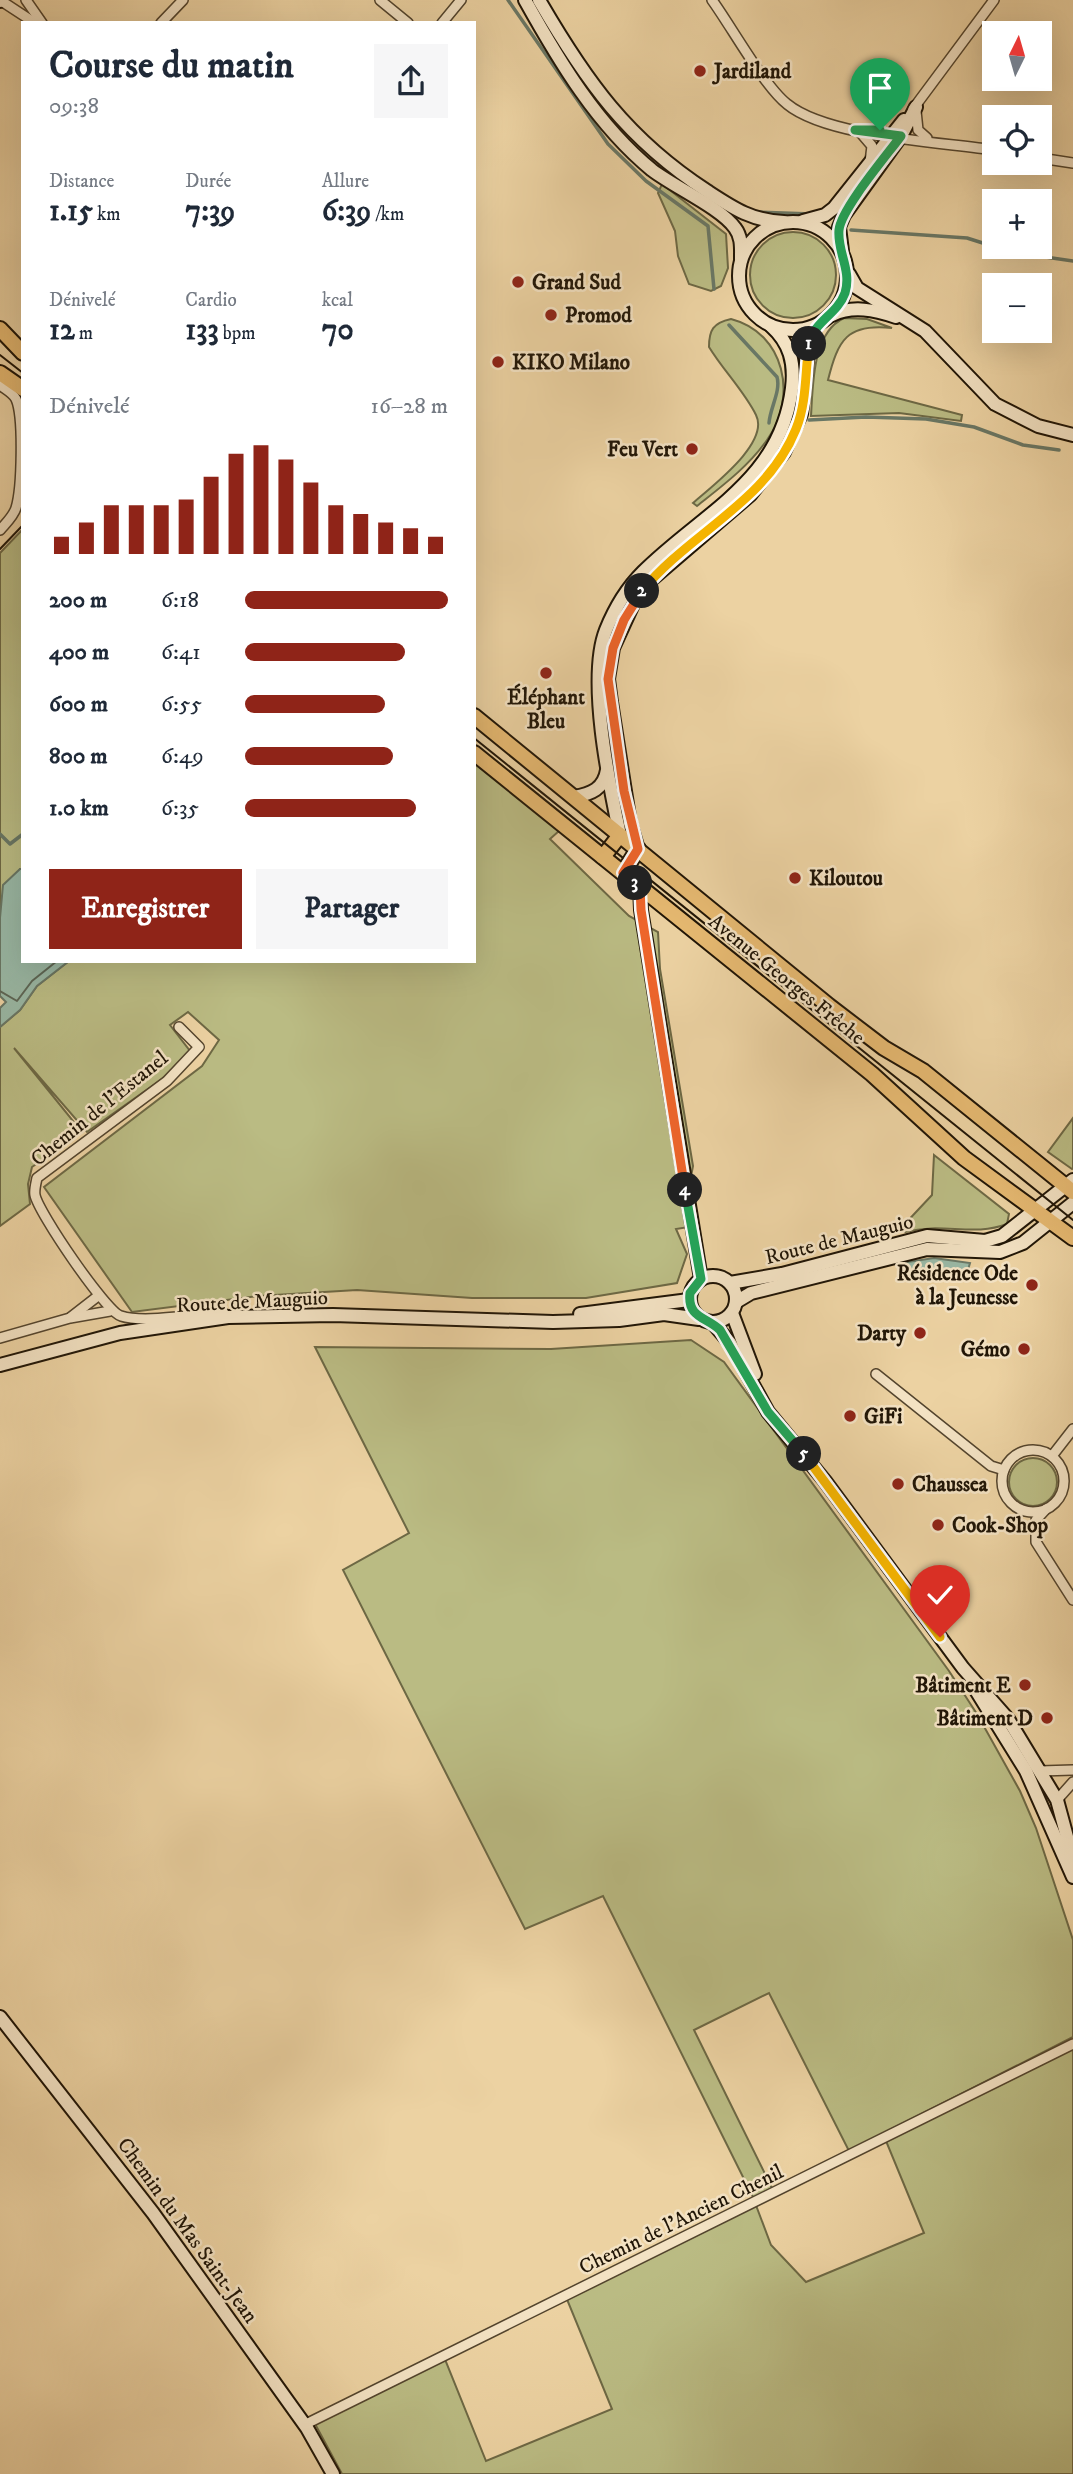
<!DOCTYPE html>
<html lang="fr">
<meta charset="utf-8">
<style>
body{margin:0;font-family:"IM FELL DW Pica",serif;background:#f6f6f7;color:#1f2937;height:100vh;display:flex;flex-direction:column;font-size:26px;white-space:nowrap}
*{box-sizing:border-box;margin:0}
p{font-size:23px;color:#747a83}
.icon{flex:none;width:38px;height:38px;fill:none;stroke:currentColor;stroke-width:2;stroke-linecap:round;stroke-linejoin:round}
.map{position:relative;flex:1;overflow:hidden}
.side{position:absolute;left:21px;top:21px;width:455px;height:942px;display:flex;flex-direction:column;background:#fff;border-radius:0px;box-shadow:0 7px 28px #0002}
.side>*{flex:none}
.needle{width:46px;rotate:5deg}
.tools{position:absolute;left:982px;top:21px;display:grid;gap:14px}
.tools a{display:grid;place-items:center;width:70px;height:70px;border-radius:0px;background:#fff;box-shadow:0 7px 28px #0002;font-size:35px}
.pin{position:absolute;display:grid;place-items:center;width:60px;height:60px;color:#fff;margin:-72px -30px;border-radius:50% 50% 50% 0;rotate:-45deg;box-shadow:0 0 7px #0007}
.pin .icon{rotate:45deg}
.km{position:absolute;width:35px;height:35px;margin:-18px;border-radius:50%;background:#222;color:#fff;font-size:19px;line-height:35px;text-align:center}
.round{display:grid;place-items:center;flex:none;width:74px;height:74px;border-radius:0px;background:#f6f6f7}
.head{display:flex;align-items:center;justify-content:space-between;height:119px;padding:0 28px}
h1{font-size:38px;font-weight:800;line-height:52px}
.stats{display:grid;grid-template-columns:repeat(3,1fr);gap:10px;height:119px;padding:7px 28px}
.stats div{display:grid;align-content:center}
.stats b{font-size:30px;font-weight:800}
.stats small{font-size:19px;font-weight:400}
.stats p{font-size:19px}
.chart{height:196px;padding:14px 28px}
.chart p{display:flex;justify-content:space-between}
.chart svg{width:100%;height:126px;margin-top:7px;stroke:#8f2418;stroke-width:6}
.button{display:flex;gap:14px;margin-top:auto;padding:14px 28px}
.button a{flex:1;height:80px;border-radius:0px;background:#8f2418;color:#fff;font-size:28px;font-weight:800;line-height:80px;text-align:center}
.button a+a{background:#f6f6f7;color:#1f2937}
ul{padding:0 28px;list-style:none;font-size:23px}
li{display:grid;grid-template-columns:112px 84px 1fr;align-items:center;height:52px}
li i{height:18px;border-radius:9px;background:#8f2418}
.map>svg:first-child{display:block}
.green{fill:#babb83;stroke:#6d6844;stroke-width:2}
.water{fill:#99b8a5;stroke:#697765;stroke-width:2}
.lines{fill:none;stroke-linecap:round;stroke-linejoin:round}
.shore{stroke:#5c6656;stroke-width:2}
.stream{stroke:#697765;stroke-width:3.5}
.street-casing{stroke:#53442d;stroke-width:12}
.secondary-casing{stroke:#201506;stroke-width:16}
.primary-casing{stroke:#201506;stroke-width:18}
.street{stroke:#f3e2c3;stroke-width:9}
.secondary{stroke:#f3e2c3;stroke-width:12}
.primary{stroke:#e6b971;stroke-width:14}
.tram{stroke:#201506;stroke-width:2}
.split-1-casing{stroke:#fff;stroke-width:14}
.split-2-casing{stroke:#fff;stroke-width:14}
.split-3-casing{stroke:#fff;stroke-width:14}
.split-4-casing{stroke:#fff;stroke-width:14}
.split-5-casing{stroke:#fff;stroke-width:14}
.split-6-casing{stroke:#fff;stroke-width:14}
.split-1{stroke:#22a559;stroke-width:9}
.split-2{stroke:#f5b400;stroke-width:9}
.split-3{stroke:#f0652b;stroke-width:9}
.split-4{stroke:#f0652b;stroke-width:9}
.split-5{stroke:#22a559;stroke-width:9}
.split-6{stroke:#f5b400;stroke-width:9}
.poi-dot{fill:#8f2418;stroke:#f3e2c3;stroke-width:2.5}
.labels{text-anchor:middle;stroke-width:5;stroke-linejoin:round;paint-order:stroke}
.poi-label{font-size:21px;font-weight:bold;fill:#201506;stroke:#f3e2c3;text-anchor:start}
.street-label{font-size:21px;fill:#201506;stroke:#f3e2c3}
</style>
<div class="map">
<svg width="1073" height="2474" viewBox="0 0 1073 2474">
<rect width="100%" height="100%" fill="#ecd2a2"/>
<filter id="stains"><feTurbulence type="fractalNoise" baseFrequency=".00286" numOctaves="4"/><feColorMatrix values="0 0 0 0 .2 0 0 0 0 .09 0 0 0 0 .02 0 0 0 .5 -.17"/></filter>
<radialGradient id="worn" r=".72"><stop offset=".6" stop-color="#630" stop-opacity="0"/><stop offset="1" stop-color="#630" stop-opacity=".3"/></radialGradient>
<!-- green -->
<g class="green">
<path d="M662 184 726 234 728 268 721 286 711 291 689 284 678 256 675 231 658 193Z"/>
<circle cx="793" cy="275" r="43"/>
<path d="M844 318 867 319 892 328C847 323 838 340 828 380L962 415 961 421 899 413 811 416C813 385 812 333 844 318Z"/>
<path d="M731 319C785 333 798 397 767 440 748 467 722 486 697 506L693 503C712 486 770 443 756 415 744 391 723 370 709 347 709 330 713 323 731 319Z"/>
<path d="M23 529V869H20L0 918V553Z"/>
<path d="M474 760 560 830 550 839 629 916 658 932 660 969 693 1166 689 1187 695 1226 676 1229 687 1254 677 1283 586 1298H472L357 1290 258 1296 132 1312 44 1187 202 1066 219 1040 188 1012 170 1025 190 1051 162 1079 87 1132 14 1048 82 1132 32 1167 28 1184 30 1204 0 1226V1027L20 1010 37 986 69 961H474Z"/>
<path d="M1073 1118V1168L1072 1169 1048 1152Z"/>
<path d="M934 1155 1009 1214 1007 1224C973 1237 943 1222 905 1232L901 1228 932 1195Z"/>
<path d="M691 1340 724 1362 949 1671 977 1714 1020 1791 1036 1828 1073 1940V2037L849 2151 769 1993 694 2030 773 2190 754 2200 771 2245 806 2282 924 2233 886 2141 1073 2047V2474H342L314 2422 444 2357 486 2461 612 2409 566 2297 754 2199 603 1896 525 1929 343 1570 409 1533 315 1347 551 1349Z"/>
<circle cx="1033" cy="1482" r="24"/>
</g>
<!-- water -->
<g class="water">
<path d="M20 869H23V961H69L37 986 20 1010 0 1027V1008L6 1002 0 996V918L3 885Z"/>
<path d="M934 1258 970 1263 965 1280 921 1272 902 1274 901 1263Z"/>
</g>
<g class="lines">
<!-- shore -->
<path class="shore" d="M0 991 17 1001 32 981 57 961"/>
<!-- stream -->
<g class="stream">
<path d="M508 0 608 144 646 181 708 226 714 289"/>
<path d="M758 212 812 214"/>
<path d="M851 230 967 238 1011 252 1073 261"/>
<path d="M729 325 777 377C781 391 770 408 769 423"/>
<path d="M809 420 866 417 926 419 974 427 1023 445 1059 450"/>
<path d="M0 834 10 844 23 834"/>
</g>
<!-- street casing -->
<g class="street-casing">
<g id="street">
<path d="M0 0 35 23"/>
<path d="M26 0 42 23"/>
<path d="M380 0 408 23"/>
<path d="M712 0C731 26 764 86 787 104 827 137 941 142 994 150"/>
<path d="M161 23 183 0"/>
<path d="M442 23 461 0"/>
<path d="M913 109 994 0"/>
<path d="M916 111 918 130 927 138"/>
<path d="M860 132 872 146 870 162"/>
<path d="M1040 158 1073 163"/>
<path d="M0 385C5 389 13 393 16 399 24 417 22 489 16 508 13 517 6 523 0 530"/>
<path d="M179 1027 199 1047 167 1081 37 1178C36 1183 34 1190 35 1195 38 1212 106 1312 121 1316 146 1324 195 1313 224 1313"/>
<path d="M71 1317 98 1296"/>
<path d="M0 1338 70 1318 110 1311"/>
<path d="M876 1374 991 1466 1004 1470"/>
<circle cx="1033" cy="1481" r="31"/>
<path d="M1052 1456 1073 1429"/>
<path d="M1046 1509 1036 1520V1542L1073 1600"/>
<path d="M1040 1771 1073 1770"/>
<path d="M1057 1800 1073 1782"/>
<path d="M304 2425 1073 2044"/>
</g>
</g>
<!-- secondary casing -->
<g class="secondary-casing">
<g id="secondary">
<path d="M525 0C559 61 597 125 652 170 674 187 721 208 735 228 742 237 741 248 741 259"/>
<path d="M539 0C586 81 627 139 707 191 733 208 752 221 784 222"/>
<path d="M0 1 1 0"/>
<path d="M803 221 825 215 834 208 904 120"/>
<circle cx="793" cy="276" r="54"/>
<path d="M842 251 839 227 844 215 901 136 916 107"/>
<path d="M849 274 857 288 925 331 995 404 1038 426 1073 435"/>
<path d="M832 315C853 305 875 310 896 317"/>
<path d="M574 797C591 794 604 789 607 770"/>
<path d="M620 835C609 783 587 678 606 630 614 610 627 588 643 572 702 513 781 481 792 388 795 363 790 343 771 326"/>
<path d="M638 849 630 823 611 702 608 679 613 648 635 600 651 580 750 495 784 452 801 414 809 341 817 325"/>
<path d="M640 887 641 910 701 1279"/>
<circle cx="713" cy="1299" r="23"/>
<path d="M730 1283 782 1274 927 1236 985 1241 1002 1236 1073 1180"/>
<path d="M736 1302 751 1293 927 1249 1000 1252 1023 1243 1073 1203"/>
<path d="M732 1313 755 1374"/>
<path d="M580 1314 689 1300"/>
<path d="M713 1323 730 1343 768 1412 825 1481 963 1668 1008 1719 1057 1800 1073 1859"/>
<path d="M0 1365 120 1333 228 1317 333 1315 553 1322 619 1320 664 1314 699 1319"/>
<path d="M974 1687 1026 1771 1073 1877"/>
<path d="M0 2017 153 2213 307 2428 333 2474"/>
</g>
</g>
<!-- primary casing -->
<g class="primary-casing">
<g id="primary">
<path d="M0 329 23 353"/>
<path d="M0 373 23 389"/>
<path d="M474 716 829 1006 884 1048 923 1071 1073 1192"/>
<path d="M474 753 872 1074 964 1158 1073 1238"/>
<path d="M603 857 620 835"/>
<path d="M623 873 638 849"/>
</g>
</g>
<!-- street -->
<use href="#street" class="street"/>
<!-- secondary -->
<use href="#secondary" class="secondary"/>
<!-- primary -->
<use href="#primary" class="primary"/>
<!-- tram -->
<g class="tram">
<path d="M0 355 23 373"/>
<path d="M0 549 23 525"/>
<path d="M474 738 1073 1220"/>
</g>
</g>
<g class="lines">
<!-- split-1 casing -->
<g class="split-1-casing">
<path id="split-1" d="M809 344C814 321 837 315 845 293 852 270 837 252 839 230 841 209 887 155 901 136L855 130H880"/>
</g>
<!-- split-2 casing -->
<g class="split-2-casing">
<path id="split-2" d="M642 591C689 533 767 502 796 429 807 402 805 372 809 344"/>
</g>
<!-- split-3 casing -->
<g class="split-3-casing">
<path id="split-3" d="M635 883 623 873 638 849 624 791 608 679 613 648 624 620 642 591"/>
</g>
<!-- split-4 casing -->
<g class="split-4-casing">
<path id="split-4" d="M635 883 640 887 641 910 685 1190"/>
</g>
<!-- split-5 casing -->
<g class="split-5-casing">
<path id="split-5" d="M685 1190 701 1279 690 1293C687 1318 707 1317 720 1330L768 1412 804 1454"/>
</g>
<!-- split-6 casing -->
<g class="split-6-casing">
<path id="split-6" d="M804 1454 940 1637"/>
</g>
<!-- split-1 -->
<use href="#split-1" class="split-1"/>
<!-- split-2 -->
<use href="#split-2" class="split-2"/>
<!-- split-3 -->
<use href="#split-3" class="split-3"/>
<!-- split-4 -->
<use href="#split-4" class="split-4"/>
<!-- split-5 -->
<use href="#split-5" class="split-5"/>
<!-- split-6 -->
<use href="#split-6" class="split-6"/>
</g>
<!-- markers -->
<g class="poi-dot">
<circle cx="700" cy="71" r="7"/>
<circle cx="518" cy="282" r="7"/>
<circle cx="551" cy="315" r="7"/>
<circle cx="498" cy="362" r="7"/>
<circle cx="692" cy="449" r="7"/>
<circle cx="546" cy="673" r="7"/>
<circle cx="795" cy="878" r="7"/>
<circle cx="1032" cy="1285" r="7"/>
<circle cx="920" cy="1333" r="7"/>
<circle cx="1024" cy="1349" r="7"/>
<circle cx="850" cy="1416" r="7"/>
<circle cx="898" cy="1484" r="7"/>
<circle cx="938" cy="1525" r="7"/>
<circle cx="1025" cy="1685" r="7"/>
<circle cx="1047" cy="1718" r="7"/>
</g>
<g class="labels">
<!-- poi labels -->
<g class="poi-label">
<text x="714" y="78">Jardiland</text>
<text x="532" y="289">Grand Sud</text>
<text x="565" y="322">Promod</text>
<text x="512" y="369">KIKO Milano</text>
<text x="678" y="456" text-anchor="end">Feu Vert</text>
<text x="546" y="704" text-anchor="middle">Éléphant<tspan x="546" dy="24">Bleu</tspan></text>
<text x="809" y="885">Kiloutou</text>
<text x="1018" y="1280" text-anchor="end">Résidence Ode<tspan x="1018" dy="24">à la Jeunesse</tspan></text>
<text x="906" y="1340" text-anchor="end">Darty</text>
<text x="1010" y="1356" text-anchor="end">Gémo</text>
<text x="864" y="1423">GiFi</text>
<text x="912" y="1491">Chaussea</text>
<text x="952" y="1532">Cook-Shop</text>
<text x="1011" y="1692" text-anchor="end">Bâtiment E</text>
<text x="1033" y="1725" text-anchor="end">Bâtiment D</text>
</g>
<!-- street labels -->
<g class="street-label">
<text transform="translate(787 979) rotate(39)" y="7">Avenue Georges Frêche</text>
<text transform="translate(99 1108) rotate(-39)" y="7">Chemin de l'Estanel</text>
<text transform="translate(839 1239) rotate(-14)" y="7">Route de Mauguio</text>
<text transform="translate(252 1301) rotate(-3)" y="7">Route de Mauguio</text>
<text transform="translate(681 2219) rotate(-26)" y="7">Chemin de l'Ancien Chenil</text>
<text transform="translate(188 2230) rotate(54)" y="7">Chemin du Mas Saint-Jean</text>
</g>
</g>
<rect width="100%" height="100%" filter="url(#stains)"/>
<rect width="100%" height="100%" fill="url(#worn)"/>
</svg>
<div class="tools">
<a><svg class="needle" viewBox="-14 -14 28 28"><path d="M0-13l5 13h-10z" fill="#e53935"/><path d="M0 13l5-13h-10z" fill="#747a83"/></svg></a>
<a><svg class="icon" aria-label="locate" viewBox="0 0 24 24"><circle cx="12" cy="12" r="6"/><path d="M12 2v4M12 18v4M2 12h4M18 12h4"/></svg></a>
<a>+</a>
<a>−</a>
</div>
<div class="pin" style="left:880px;top:130px;background:#1e9e55"><svg class="icon" aria-label="arrive" viewBox="0 0 24 24"><path d="M6 21V4h12l-3 4 3 4H6"/></svg></div>
<div class="pin" style="left:940px;top:1637px;background:#d93025"><svg class="icon" aria-label="check" viewBox="0 0 24 24"><path d="M5 12l5 5 9-10"/></svg></div>
<b class="km" style="left:809px;top:344px">1</b>
<b class="km" style="left:642px;top:591px">2</b>
<b class="km" style="left:635px;top:883px">3</b>
<b class="km" style="left:685px;top:1190px">4</b>
<b class="km" style="left:804px;top:1454px">5</b>
<section class="side">
<div class="head"><div><h1>Course du matin</h1><p>09:38</p></div><a class="round"><svg class="icon" aria-label="share" viewBox="0 0 24 24"><path d="M12 15V3M7 8l5-5 5 5M5 13v7h14v-7"/></svg></a></div>
<div class="stats">
<div><p>Distance</p><b>1.15<small> km</small></b></div>
<div><p>Durée</p><b>7:39</b></div>
<div><p>Allure</p><b>6:39<small> /km</small></b></div>
</div>
<div class="stats">
<div><p>Dénivelé</p><b>12<small> m</small></b></div>
<div><p>Cardio</p><b>133<small> bpm</small></b></div>
<div><p>kcal</p><b>70</b></div>
</div>
<div class="chart"><p><span>Dénivelé</span>16–28 m</p>
<svg viewBox="0 0 160 44" preserveAspectRatio="none"><path d="M5 44V38M15 44V33M25 44V27M35 44V27M45 44V27M55 44V25M65 44V17M75 44V9M85 44V6M95 44V11M105 44V19M115 44V27M125 44V30M135 44V33M145 44V35M155 44V38"/></svg>
</div>
<ul>
<li><b>200 m</b>6:18<i style="width:100%"></i></li>
<li><b>400 m</b>6:41<i style="width:79%"></i></li>
<li><b>600 m</b>6:55<i style="width:69%"></i></li>
<li><b>800 m</b>6:49<i style="width:73%"></i></li>
<li><b>1.0 km</b>6:35<i style="width:84%"></i></li>
</ul>
<div class="button"><a>Enregistrer</a><a>Partager</a></div>
</section>
</div>
